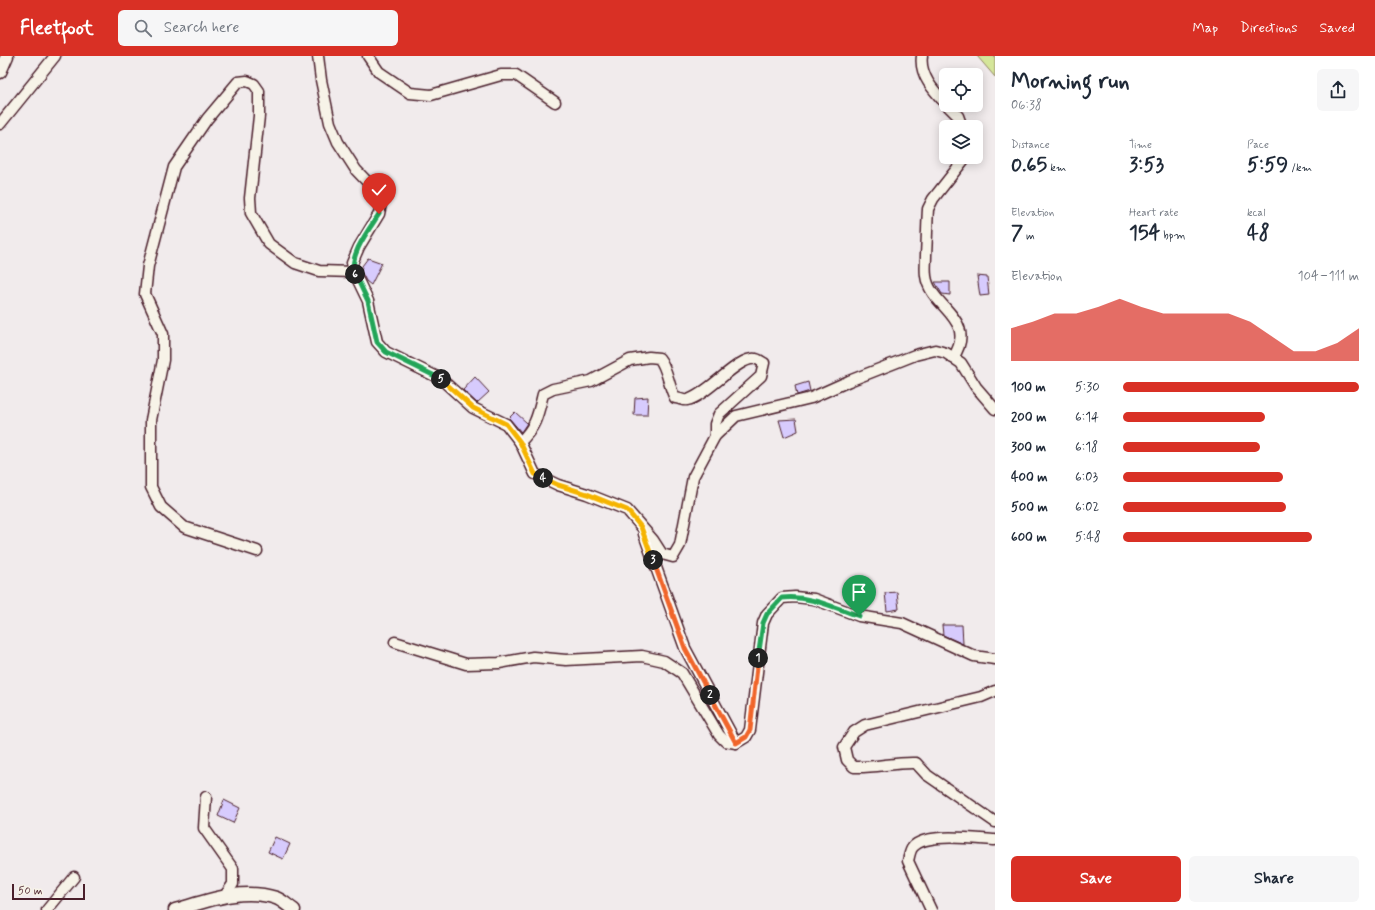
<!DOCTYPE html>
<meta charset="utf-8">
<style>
body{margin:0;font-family:Mynerve,sans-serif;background:#f6f6f7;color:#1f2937;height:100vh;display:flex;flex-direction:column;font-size:15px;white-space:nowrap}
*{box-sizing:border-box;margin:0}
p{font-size:13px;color:#747a83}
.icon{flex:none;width:22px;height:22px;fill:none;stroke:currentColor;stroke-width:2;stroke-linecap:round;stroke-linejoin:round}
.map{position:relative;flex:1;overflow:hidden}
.details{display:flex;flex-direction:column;background:#fff;width:380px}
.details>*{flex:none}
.tools{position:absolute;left:939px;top:12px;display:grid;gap:8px}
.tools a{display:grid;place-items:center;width:44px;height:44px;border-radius:6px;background:#fff;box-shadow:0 2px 10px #0003;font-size:20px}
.scale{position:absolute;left:12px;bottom:10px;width:73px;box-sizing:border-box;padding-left:4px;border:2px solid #4a1f2b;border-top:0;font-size:11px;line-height:14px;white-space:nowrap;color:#4a1f2b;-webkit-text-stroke:3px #f7f3e8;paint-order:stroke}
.pin{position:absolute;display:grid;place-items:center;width:34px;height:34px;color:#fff;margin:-41px -17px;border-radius:50% 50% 50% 0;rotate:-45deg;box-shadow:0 0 4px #0007}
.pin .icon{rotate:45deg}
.km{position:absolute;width:20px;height:20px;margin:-10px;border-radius:50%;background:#222;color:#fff;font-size:11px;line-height:20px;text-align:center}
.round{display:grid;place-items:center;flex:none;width:42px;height:42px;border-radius:6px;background:#f6f6f7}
.overview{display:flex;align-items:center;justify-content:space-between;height:68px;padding:0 16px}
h1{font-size:22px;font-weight:700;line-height:30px}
.metrics{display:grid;grid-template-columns:repeat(3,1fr);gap:6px;height:68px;padding:4px 16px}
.metrics div{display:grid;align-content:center}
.metrics b{font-size:20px;font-weight:700}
.metrics small{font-size:11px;font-weight:400}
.metrics p{font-size:11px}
.chart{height:112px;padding:8px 16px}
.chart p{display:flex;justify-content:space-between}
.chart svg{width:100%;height:72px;margin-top:4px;fill:#d93025;opacity:.7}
.action{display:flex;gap:8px;margin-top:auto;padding:8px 16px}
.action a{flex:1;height:46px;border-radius:6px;background:#d93025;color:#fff;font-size:16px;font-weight:700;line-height:46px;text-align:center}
.action a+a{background:#f6f6f7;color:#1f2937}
ul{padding:0 16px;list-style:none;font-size:13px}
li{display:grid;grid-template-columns:64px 48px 1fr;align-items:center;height:30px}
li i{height:10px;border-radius:5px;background:#d93025}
header{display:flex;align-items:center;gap:24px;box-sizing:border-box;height:56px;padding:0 20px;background:#d93025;color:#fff}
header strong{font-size:19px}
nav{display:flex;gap:22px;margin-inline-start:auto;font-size:14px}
.search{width:280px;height:36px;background:#f6f6f7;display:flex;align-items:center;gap:10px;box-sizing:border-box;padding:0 14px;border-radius:6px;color:#747a83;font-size:15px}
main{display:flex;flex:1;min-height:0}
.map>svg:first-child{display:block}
.green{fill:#d5e69a;stroke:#908262}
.building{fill:#d7cbfd;stroke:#4a1f2b}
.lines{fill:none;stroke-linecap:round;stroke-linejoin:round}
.minor-casing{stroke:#4a1f2b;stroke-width:13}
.tertiary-casing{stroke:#4a1f2b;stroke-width:15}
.minor{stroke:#f7f3e8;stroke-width:10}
.tertiary{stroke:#f7f3e8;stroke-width:12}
.split-1-casing{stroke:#fff;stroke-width:8}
.split-2-casing{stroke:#fff;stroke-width:8}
.split-3-casing{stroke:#fff;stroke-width:8}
.split-4-casing{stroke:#fff;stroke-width:8}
.split-5-casing{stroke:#fff;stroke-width:8}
.split-6-casing{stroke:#fff;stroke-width:8}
.split-7-casing{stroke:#fff;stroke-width:8}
.split-1{stroke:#22a559;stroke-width:5}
.split-2{stroke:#f0652b;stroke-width:5}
.split-3{stroke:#f0652b;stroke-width:5}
.split-4{stroke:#f5b400;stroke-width:5}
.split-5{stroke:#f5b400;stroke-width:5}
.split-6{stroke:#22a559;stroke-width:5}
.split-7{stroke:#22a559;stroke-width:5}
</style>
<header>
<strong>Fleetfoot</strong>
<div class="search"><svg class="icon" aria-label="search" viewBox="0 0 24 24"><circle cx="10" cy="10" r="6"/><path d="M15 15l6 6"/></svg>Search here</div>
<nav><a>Map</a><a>Directions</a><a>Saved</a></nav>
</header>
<main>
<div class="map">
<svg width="995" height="854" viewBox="0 0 995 854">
<rect width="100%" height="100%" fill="#f1ebec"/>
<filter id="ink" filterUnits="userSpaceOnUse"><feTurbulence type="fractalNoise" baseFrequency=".025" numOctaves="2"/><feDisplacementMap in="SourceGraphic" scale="8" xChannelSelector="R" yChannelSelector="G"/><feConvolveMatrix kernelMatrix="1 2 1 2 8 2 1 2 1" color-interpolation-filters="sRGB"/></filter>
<g filter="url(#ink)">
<!-- green -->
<path class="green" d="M977 0H995V21Z"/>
<!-- building -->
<g class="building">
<path d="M368 202 382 207 371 229 366 225 361 215 362 210Z"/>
<path d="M977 220 987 221 989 239 980 240Z"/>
<path d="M935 226H950V239L942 238Z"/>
<path d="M475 321 489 336 477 347 463 334Z"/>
<path d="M808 326 810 335 797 339 795 330Z"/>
<path d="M648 341 647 359H634L635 342Z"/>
<path d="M515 356 527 367 521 376 509 362Z"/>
<path d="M796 363 798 375 784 381 779 364Z"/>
<path d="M897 536 899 553 887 555 885 537Z"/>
<path d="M942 569H962L963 588 943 579Z"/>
<path d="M224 744 240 752 233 767 218 760Z"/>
<path d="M275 781 290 788 283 803 268 796Z"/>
</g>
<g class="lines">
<!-- minor casing -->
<g class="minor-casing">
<g id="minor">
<path d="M318 0 321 24 330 67 338 86 356 114 377 136 381 148 379 158 359 191 352 207 354 216 368 245 377 286 386 296 441 323 473 352 506 368 520 386 535 418 558 429 587 438 627 454 653 484 662 498 673 501 680 489 693 421 715 380 736 360 811 342 849 325 915 299 935 294 946 297 961 307 976 331 995 353"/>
<path d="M368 0 379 16 410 37 431 39 501 19H516L555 46"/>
<path d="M922 0C919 19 934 35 946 48"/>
<path d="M947 49 958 60 962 71"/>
<path d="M0 68 55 0"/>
<path d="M953 302C979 262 930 252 926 220 925 213 926 206 926 199 927 183 927 168 928 153L933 143 966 101"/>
<path d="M520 386C536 371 538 358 543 338L553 333 591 325 630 304 649 301 659 302C668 313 668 329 675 342 679 342 684 345 687 344 707 340 739 299 756 303 758 303 762 306 764 307L761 320 719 358 715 368V380"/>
<path d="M644 478 685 592 736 687"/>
<path d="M257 495 184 471 161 451 151 431V364L163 304V278L145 238 148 210 174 111 207 63 238 26 247 25 254 28 259 35V60L250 142 251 157 269 188 295 207 319 215 354 216"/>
<path d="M395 586 466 608 499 607 533 601 566 604 642 600 664 605 682 617 719 679 725 685 736 687 746 681 750 674 763 567 767 558 782 542 795 541 814 543 859 560 902 567 974 600 995 603"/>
<path d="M995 635 981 641 865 669 854 676 844 691 847 704 854 711C875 712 895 706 916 707L927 719 995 766"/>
<path d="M206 741 204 772 233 813V828L224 841"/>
<path d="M47 854 74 821"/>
<path d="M931 854 908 805C909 801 910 794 913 791 925 776 976 783 995 784"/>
</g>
</g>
<!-- tertiary casing -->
<g class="tertiary-casing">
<g id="tertiary">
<path d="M0 16 7 0"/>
<path d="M175 854C207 845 242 831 276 842 282 844 288 850 294 854"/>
</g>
</g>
<!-- minor -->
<use href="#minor" class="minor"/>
<!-- tertiary -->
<use href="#tertiary" class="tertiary"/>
</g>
</g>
<g class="lines" filter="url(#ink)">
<!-- split-1 casing -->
<g class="split-1-casing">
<path id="split-1" d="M758 602 763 567 767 558 782 542C809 539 833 551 859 560"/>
</g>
<!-- split-2 casing -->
<g class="split-2-casing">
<path id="split-2" d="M710 639 736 687 746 681 750 674 758 602"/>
</g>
<!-- split-3 casing -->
<g class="split-3-casing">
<path id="split-3" d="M653 504 685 592 710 639"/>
</g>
<!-- split-4 casing -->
<g class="split-4-casing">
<path id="split-4" d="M543 422 558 429 587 438 627 454 641 471 653 504"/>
</g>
<!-- split-5 casing -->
<g class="split-5-casing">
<path id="split-5" d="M441 323 473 352 506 368 520 386 535 418 543 422"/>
</g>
<!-- split-6 casing -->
<g class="split-6-casing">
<path id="split-6" d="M355 218 368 245 377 286 386 296 441 323"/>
</g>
<!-- split-7 casing -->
<g class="split-7-casing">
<path id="split-7" d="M355 218C347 201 370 172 379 158"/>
</g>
<!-- split-1 -->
<use href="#split-1" class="split-1"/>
<!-- split-2 -->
<use href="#split-2" class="split-2"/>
<!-- split-3 -->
<use href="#split-3" class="split-3"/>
<!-- split-4 -->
<use href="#split-4" class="split-4"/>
<!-- split-5 -->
<use href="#split-5" class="split-5"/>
<!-- split-6 -->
<use href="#split-6" class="split-6"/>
<!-- split-7 -->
<use href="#split-7" class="split-7"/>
</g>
</svg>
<div class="tools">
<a><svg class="icon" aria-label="locate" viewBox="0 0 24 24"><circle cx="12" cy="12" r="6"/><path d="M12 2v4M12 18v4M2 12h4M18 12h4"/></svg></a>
<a><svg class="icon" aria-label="layers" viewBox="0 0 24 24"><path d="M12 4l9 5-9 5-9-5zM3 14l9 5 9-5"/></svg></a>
</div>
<div class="scale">50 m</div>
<div class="pin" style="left:859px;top:560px;background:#1e9e55"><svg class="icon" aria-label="arrive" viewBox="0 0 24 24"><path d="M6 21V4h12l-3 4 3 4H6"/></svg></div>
<div class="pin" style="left:379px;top:158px;background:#d93025"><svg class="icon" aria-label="check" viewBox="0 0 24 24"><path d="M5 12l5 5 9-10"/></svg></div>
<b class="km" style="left:758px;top:602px">1</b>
<b class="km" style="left:710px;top:639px">2</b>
<b class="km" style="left:653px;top:504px">3</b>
<b class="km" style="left:543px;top:422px">4</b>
<b class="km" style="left:441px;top:323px">5</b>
<b class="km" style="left:355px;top:218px">6</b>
</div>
<section class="details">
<div class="overview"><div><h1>Morning run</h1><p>06:38</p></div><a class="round"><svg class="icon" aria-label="share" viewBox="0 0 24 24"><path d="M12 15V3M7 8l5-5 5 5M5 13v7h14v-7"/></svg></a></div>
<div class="metrics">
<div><p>Distance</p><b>0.65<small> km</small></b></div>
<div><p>Time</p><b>3:53</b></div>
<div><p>Pace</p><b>5:59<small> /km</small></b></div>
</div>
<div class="metrics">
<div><p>Elevation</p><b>7<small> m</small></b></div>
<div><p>Heart rate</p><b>154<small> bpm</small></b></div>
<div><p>kcal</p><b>48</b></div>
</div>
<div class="chart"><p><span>Elevation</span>104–111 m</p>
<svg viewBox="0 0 160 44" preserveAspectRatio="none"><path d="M0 44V24L10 20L20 15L30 15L40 11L50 6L60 11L70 15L80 15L90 15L100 15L110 20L120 29L130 38L140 38L150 33L160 24V44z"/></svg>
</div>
<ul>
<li><b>100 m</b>5:30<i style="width:100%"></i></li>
<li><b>200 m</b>6:14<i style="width:60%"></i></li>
<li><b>300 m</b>6:18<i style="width:58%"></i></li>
<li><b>400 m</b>6:03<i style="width:68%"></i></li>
<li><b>500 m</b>6:02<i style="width:69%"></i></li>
<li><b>600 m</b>5:48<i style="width:80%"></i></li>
</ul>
<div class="action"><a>Save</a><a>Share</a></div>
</section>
</main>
